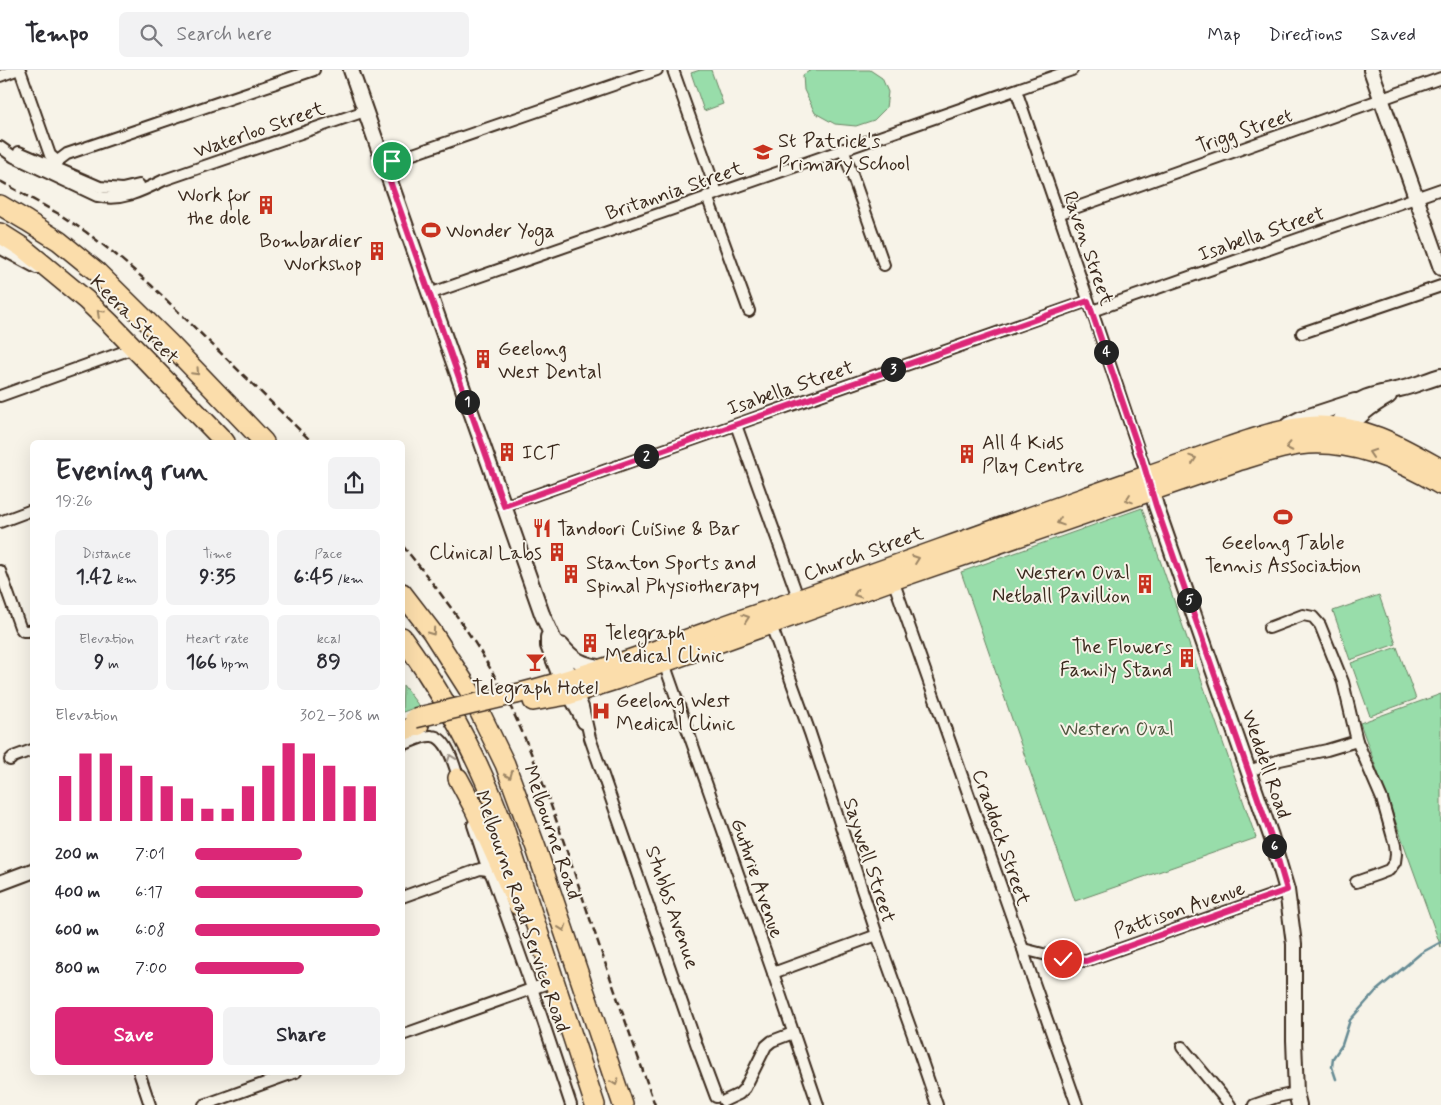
<!DOCTYPE html>
<meta charset="utf-8">
<style>
body{margin:0;font-family:Mynerve,sans-serif;background:#f2f2f3;color:#2b2b33;height:100vh;display:flex;flex-direction:column;font-size:19px;white-space:nowrap}
*{box-sizing:border-box;margin:0}
p{font-size:16px;color:#7c7c81}
.icon{flex:none;width:28px;height:28px;fill:none;stroke:currentColor;stroke-width:2;stroke-linecap:round;stroke-linejoin:round}
.map{position:relative;flex:1;overflow:hidden}
.side{position:absolute;left:30px;top:370px;width:375px;height:635px;display:flex;flex-direction:column;background:#fff;border-radius:8px;box-shadow:0 5px 20px #0002}
.side>*{flex:none}
.pin{position:absolute;display:grid;place-items:center;width:42px;height:42px;color:#fff;margin:-21px;border:2px solid #fff;border-radius:50%;box-shadow:0 1px 5px #0007}
.km{position:absolute;width:25px;height:25px;margin:-12px;border-radius:50%;background:#222;color:#fff;font-size:14px;line-height:25px;text-align:center}
.round{display:grid;place-items:center;flex:none;width:52px;height:52px;border-radius:8px;background:#f2f2f3}
.headline{display:flex;align-items:center;justify-content:space-between;height:85px;padding:0 25px}
h1{font-size:28px;font-weight:700;line-height:38px}
.stats{display:grid;grid-template-columns:repeat(3,1fr);gap:8px;height:85px;padding:5px 25px}
.stats div{display:grid;align-content:center;border-radius:8px;background:#f2f2f3;text-align:center}
.stats b{font-size:21px;font-weight:700}
.stats small{font-size:14px;font-weight:400}
.stats p{font-size:14px}
.chart{height:140px;padding:10px 25px}
.chart p{display:flex;justify-content:space-between}
.chart svg{width:100%;height:90px;margin-top:5px;stroke:#db2777;stroke-width:6}
.button{display:flex;gap:10px;margin-top:auto;padding:10px 25px}
.button a{flex:1;height:58px;border-radius:8px;background:#db2777;color:#fff;font-size:20px;font-weight:700;line-height:58px;text-align:center}
.button a+a{background:#f2f2f3;color:#2b2b33}
ul{padding:0 25px;list-style:none;font-size:16px}
li{display:grid;grid-template-columns:80px 60px 1fr;align-items:center;height:38px}
li i{height:12px;border-radius:6px;background:#db2777}
header{display:flex;align-items:center;gap:30px;box-sizing:border-box;height:70px;padding:0 25px;background:#fff;border-bottom:1px solid #e1e1e2}
header strong{font-size:24px}
nav{display:flex;gap:28px;margin-inline-start:auto;font-size:18px}
.search{width:350px;height:45px;background:#f2f2f3;display:flex;align-items:center;gap:12px;box-sizing:border-box;padding:0 18px;border-radius:8px;color:#7c7c81;font-size:19px}
.map>svg:first-child{display:block}
.green{fill:#98ddaa;stroke:#6a8464}
.lines{fill:none;stroke-linecap:round;stroke-linejoin:round}
.stream{stroke:#668b94;stroke-width:2.5}
.street-casing{stroke:#3b2a1e;stroke-width:14}
.secondary-casing{stroke:#3b2a1e;stroke-width:18}
.highway-casing{stroke:#3b2a1e;stroke-width:22}
.street{stroke:#f7f3e8;stroke-width:10}
.secondary{stroke:#f7f3e8;stroke-width:14}
.highway{stroke:#fbddab;stroke-width:19}
.rail{stroke:#3b2a1e;stroke-width:2.5;stroke-dasharray:8 4;stroke-linecap:butt}
.highway-bridge-casing{stroke:#3b2a1e;stroke-width:22;stroke-linecap:butt}
.highway-bridge{stroke:#fbddab;stroke-width:19}
.oneway{stroke:#9b8464}
.oneway2{stroke:#998e83}
.route-casing{stroke:#fff;stroke-width:10}
.route{stroke:#db2777;stroke-width:6}
.labels{text-anchor:middle;stroke-width:4;stroke-linejoin:round;paint-order:stroke}
.street-label{font-size:20px;fill:#3b2a1e;stroke:#f7f3e8}
.poi-label{font-size:20px;fill:#3b2a1e;stroke:#f7f3e8;text-anchor:start}
.park-label{font-size:20px;fill:#525741;stroke:#f7f3e8}
</style>
<header>
<strong>Tempo</strong>
<div class="search"><svg class="icon" aria-label="search" viewBox="0 0 24 24"><circle cx="10" cy="10" r="6"/><path d="M15 15l6 6"/></svg>Search here</div>
<nav><a>Map</a><a>Directions</a><a>Saved</a></nav>
</header>
<div class="map">
<svg width="1441" height="1035" viewBox="0 0 1441 1035">
<rect width="100%" height="100%" fill="#f7f3e8"/>
<filter id="ink" filterUnits="userSpaceOnUse"><feTurbulence type="fractalNoise" baseFrequency=".02" numOctaves="2"/><feDisplacementMap in="SourceGraphic" scale="10" xChannelSelector="R" yChannelSelector="G"/><feConvolveMatrix kernelMatrix="1 2 1 2 8 2 1 2 1" color-interpolation-filters="sRGB"/></filter>
<g filter="url(#ink)">
<!-- green -->
<g class="green">
<path d="M700 0H711L723 34 704 41 691 3Z"/>
<path d="M811 0H870L882 8 888 22 886 38 874 50 856 56 835 54 815 43 804 20 803 5Z"/>
<path d="M1142 438 1256 768 1075 831 961 502Z"/>
<path d="M1379 525 1396 574 1350 590 1333 541Z"/>
<path d="M1397 577 1416 629 1370 646 1351 593Z"/>
<path d="M403 615 419 636 403 642H402Z"/>
<path d="M1441 624V877L1360 653Z"/>
</g>
<g class="lines">
<!-- stream -->
<path class="stream" d="M1336 1009 1332 997 1333 988 1342 975 1350 950 1376 921 1421 883 1441 872"/>
<!-- street casing -->
<g class="street-casing">
<g id="street">
<path d="M20 0 50 85 58 92"/>
<path d="M673 0 717 123"/>
<path d="M0 6 16 0"/>
<path d="M1016 20 1094 247 1147 405"/>
<path d="M0 77 14 87 97 126C121 132 142 121 164 110L365 41"/>
<path d="M843 79 884 195"/>
<path d="M19 82 100 117 122 119 139 115"/>
<path d="M384 94 657 0"/>
<path d="M51 104 59 90 67 84 314 0"/>
<path d="M707 126 749 241"/>
<path d="M1058 144 1441 8"/>
<path d="M429 224 1072 0"/>
<path d="M1092 241 1441 119"/>
<path d="M1302 263 1441 216"/>
<path d="M0 326 134 278"/>
<path d="M736 355 799 530"/>
<path d="M504 436 1088 231"/>
<path d="M0 452 32 440"/>
<path d="M0 501 20 557 23 561H28L32 560"/>
<path d="M893 510 1023 879 1027 893 1077 1035"/>
<path d="M771 555 810 663 877 865 914 968 937 1035"/>
<path d="M1269 558 1303 545 1313 547 1320 555 1343 612 1357 671 1382 729 1395 775 1396 784 1395 792 1389 800 1376 805 1356 812"/>
<path d="M664 593 773 903 818 1035"/>
<path d="M577 622 583 637 590 668 697 976 716 1027"/>
<path d="M568 625 583 653"/>
<path d="M402 675C411 672 423 665 432 666 448 667 455 698 459 710"/>
<path d="M10 690 13 687 32 680"/>
<path d="M1249 701 1280 690 1327 680 1357 671"/>
<path d="M473 755 488 800 491 804 493 809 532 918 571 1035"/>
<path d="M402 827 480 799 488 800"/>
<path d="M1023 879 1063 889 1086 891 1287 820"/>
<path d="M773 903 877 865"/>
<path d="M402 965 554 911"/>
<path d="M1182 977 1230 1035"/>
<path d="M139 1002 150 1035"/>
<path d="M724 1031 739 1024 745 1018 766 976 772 971 793 963"/>
<path d="M204 1035 296 1002"/>
<path d="M1254 1035 1277 1027 1296 1023"/>
</g>
</g>
<!-- secondary casing -->
<g class="secondary-casing">
<g id="secondary">
<path d="M351 0 542 544 571 608"/>
<path d="M1371 0 1441 198"/>
<path d="M0 176 37 196"/>
<path d="M1288 355 1300 349 1355 331"/>
<path d="M1337 365C1337 354 1340 349 1347 341 1362 324 1379 324 1400 319 1414 316 1427 310 1441 306"/>
<path d="M1344 365C1357 346 1370 337 1389 326"/>
<path d="M1149 412 1156 436 1271 766 1287 820 1294 874V970L1296 1023 1299 1035"/>
<path d="M548 567V576L562 611"/>
<path d="M561 575C574 591 582 594 602 598"/>
<path d="M0 813 32 801"/>
</g>
</g>
<!-- highway casing -->
<g class="highway-casing">
<g id="highway">
<path d="M0 135 27 151 59 171 97 202 170 274 264 372"/>
<path d="M0 163 22 177 86 230 109 252 225 372"/>
<path d="M402 523 432 562 469 620 505 694 536 778 623 1035"/>
<path d="M402 567C444 625 477 685 502 752L595 1035"/>
<path d="M516 624C587 606 657 580 726 555 845 514 964 470 1083 428 1125 413 1167 399 1208 384 1244 372 1280 357 1317 356 1366 355 1400 376 1441 399"/>
<path d="M533 631 568 625 615 610 893 510 1238 391C1258 385 1277 378 1298 375 1349 368 1399 390 1441 415"/>
<path d="M402 661 419 655"/>
<path d="M458 708 475 740 518 835"/>
</g>
</g>
<!-- street -->
<use href="#street" class="street"/>
<!-- secondary -->
<use href="#secondary" class="secondary"/>
<!-- highway -->
<use href="#highway" class="highway"/>
<!-- rail -->
<g class="rail">
<path d="M0 111 59 144 86 162 115 184 151 215 312 372"/>
<path d="M402 475C434 514 465 554 490 598 526 660 549 729 572 796 599 876 627 956 655 1035"/>
</g>
<!-- highway-bridge casing -->
<g class="highway-bridge-casing">
<path id="highway-bridge" d="M415 648 516 624"/>
</g>
<!-- highway-bridge -->
<use href="#highway-bridge" class="highway-bridge"/>
</g>
<!-- one-way arrows -->
<defs><path id="oneway-chevron" d="M-2-3.5L2.5 0L-2 3.5" fill="none" stroke-width="1.6" stroke-linecap="round" stroke-linejoin="round" transform="scale(1.25)"/></defs>
<g class="oneway">
<use href="#oneway-chevron" transform="translate(100 243) rotate(-137)"/>
<use href="#oneway-chevron" transform="translate(196 302) rotate(47)"/>
<use href="#oneway-chevron" transform="translate(1289 377) rotate(168)"/>
<use href="#oneway-chevron" transform="translate(1372 383) rotate(-162)"/>
<use href="#oneway-chevron" transform="translate(1193 389) rotate(-19)"/>
<use href="#oneway-chevron" transform="translate(1129 429) rotate(161)"/>
<use href="#oneway-chevron" transform="translate(1060 452) rotate(161)"/>
<use href="#oneway-chevron" transform="translate(916 489) rotate(-20)"/>
<use href="#oneway-chevron" transform="translate(857 524) rotate(160)"/>
<use href="#oneway-chevron" transform="translate(746 548) rotate(-19)"/>
<use href="#oneway-chevron" transform="translate(432 562) rotate(55)"/>
<use href="#oneway-chevron" transform="translate(509 705) rotate(68)"/>
<use href="#oneway-chevron" transform="translate(563 858) rotate(71)"/>
<use href="#oneway-chevron" transform="translate(615 1012) rotate(71)"/>
</g>
<use class="oneway2" href="#oneway-chevron" transform="translate(451 688) rotate(-110)"/>
</g>
<g class="lines" filter="url(#ink)">
<!-- route casing -->
<g class="route-casing">
<path id="route" d="M392 91 384 94 504 436 1088 231 1142 389 1156 436 1271 766 1287 820 1086 891 1063 889"/>
</g>
<!-- route -->
<use href="#route" class="route"/>
</g>
<!-- icons -->
<defs>
<g id="school-bare" transform="scale(1.5)"><path d="M0-5L7-2L0 1L-7-2ZM-4 1L0 2.5L4 1V4Q0 6-4 4Z" fill="#c8321e" stroke="#f7f3e8" stroke-width="2.5" paint-order="stroke"/></g>
<g id="building-bare" transform="scale(1.5)"><path d="M-4-6H4V6H1V3H-1V6H-4ZM-2.5-4.3h1.7v1.8h-1.7ZM.8-4.3h1.7v1.8H.8ZM-2.5-1h1.7V.8h-1.7ZM.8-1h1.7V.8H.8Z" fill="#c8321e" stroke="#f7f3e8" stroke-width="2.5" paint-order="stroke"/></g>
<g id="stadium-bare" transform="scale(1.5)"><path d="M0-5a6.5 5 0 1 0 0 10a6.5 5 0 1 0 0-10ZM-3.5-1.8h7v3.6h-7Z" fill="#c8321e" stroke="#f7f3e8" stroke-width="2.5" paint-order="stroke"/></g>
<g id="restaurant-bare" transform="scale(1.5)"><path d="M-5-6h1v4h1v-4h1v4h1v-4h1v5L-1.5 .5V6h-2V.5L-5-1ZM5-6V6H3V1.5H1.5Q1.5-4 5-6Z" fill="#c8321e" stroke="#f7f3e8" stroke-width="2.5" paint-order="stroke"/></g>
<g id="bar-bare" transform="scale(1.5)"><path d="M-6-5H6L.8 .8V4.5H3.5V6h-7V4.5H-.8V.8Z" fill="#c8321e" stroke="#f7f3e8" stroke-width="2.5" paint-order="stroke"/></g>
<g id="hospital-bare" transform="scale(1.5)"><path d="M-5-5h3v3.5h4V-5h3V5h-3V1.5h-4V5h-3Z" fill="#c8321e" stroke="#f7f3e8" stroke-width="2.5" paint-order="stroke"/></g>
</defs>
<g fill-rule="evenodd">
<use href="#school-bare" x="763" y="82"/>
<use href="#building-bare" x="266" y="135"/>
<use href="#stadium-bare" x="431" y="160"/>
<use href="#building-bare" x="377" y="181"/>
<use href="#building-bare" x="483" y="289"/>
<use href="#building-bare" x="507" y="382"/>
<use href="#building-bare" x="967" y="384"/>
<use href="#stadium-bare" x="1283" y="447"/>
<use href="#restaurant-bare" x="542" y="458"/>
<use href="#building-bare" x="557" y="482"/>
<use href="#building-bare" x="571" y="504"/>
<use href="#building-bare" x="1145" y="514"/>
<use href="#building-bare" x="590" y="573"/>
<use href="#building-bare" x="1187" y="588"/>
<use href="#bar-bare" x="535" y="592"/>
<use href="#hospital-bare" x="601" y="641"/>
</g>
<g class="labels">
<!-- street labels -->
<g class="street-label">
<text transform="translate(259 59) rotate(-19)" y="7">Waterloo Street</text>
<text transform="translate(1244 60) rotate(-19)" y="7">Trigg Street</text>
<text transform="translate(674 120) rotate(-19)" y="7">Britannia Street</text>
<text transform="translate(1261 163) rotate(-19)" y="7">Isabella Street</text>
<text transform="translate(1089 178) rotate(71)" y="7">Raven Street</text>
<text transform="translate(135 249) rotate(45)" y="7">Keera Street</text>
<text transform="translate(790 317) rotate(-19)" y="7">Isabella Street</text>
<text transform="translate(863 483) rotate(-20)" y="7">Church Street</text>
<text transform="translate(1267 694) rotate(71)" y="7">Weddell Road</text>
<text transform="translate(553 762) rotate(71)" y="7">Melbourne Road</text>
<text transform="translate(1002 767) rotate(71)" y="7">Craddock Street</text>
<text transform="translate(870 790) rotate(72)" y="7">Saywell Street</text>
<text transform="translate(758 808) rotate(71)" y="7">Guthrie Avenue</text>
<text transform="translate(673 837) rotate(71)" y="7">Stubbs Avenue</text>
<text transform="translate(1179 839) rotate(-19)" y="7">Pattison Avenue</text>
<text transform="translate(523 841) rotate(71)" y="7">Melbourne Road Service Road</text>
</g>
<!-- poi labels -->
<g class="poi-label">
<text x="778" y="77">St Patrick's<tspan x="778" dy="23">Primary School</tspan></text>
<text x="251" y="131" text-anchor="end">Work for<tspan x="251" dy="23">the dole</tspan></text>
<text x="446" y="167">Wonder Yoga</text>
<text x="362" y="177" text-anchor="end">Bombardier<tspan x="362" dy="23">Workshop</tspan></text>
<text x="498" y="285">Geelong<tspan x="498" dy="23">West Dental</tspan></text>
<text x="982" y="379">All 4 Kids<tspan x="982" dy="23">Play Centre</tspan></text>
<text x="522" y="389">ICT</text>
<text x="557" y="465">Tandoori Cuisine &amp; Bar</text>
<text x="1283" y="479" text-anchor="middle">Geelong Table<tspan x="1283" dy="23">Tennis Association</tspan></text>
<text x="542" y="489" text-anchor="end">Clinical Labs</text>
<text x="586" y="499">Stanton Sports and<tspan x="586" dy="23">Spinal Physiotherapy</tspan></text>
<text x="1130" y="509" text-anchor="end">Western Oval<tspan x="1130" dy="23">Netball Pavillion</tspan></text>
<text x="605" y="569">Telegraph<tspan x="605" dy="23">Medical Clinic</tspan></text>
<text x="1172" y="583" text-anchor="end">The Flowers<tspan x="1172" dy="23">Family Stand</tspan></text>
<text x="535" y="624" text-anchor="middle">Telegraph Hotel</text>
<text x="616" y="637">Geelong West<tspan x="616" dy="23">Medical Clinic</tspan></text>
</g>
<!-- park labels -->
<g class="park-label">
<text x="1117" y="665">Western Oval</text>
</g>
</g>
</svg>
<div class="pin" style="left:392px;top:91px;background:#1e9e55"><svg class="icon" aria-label="arrive" viewBox="0 0 24 24"><path d="M6 21V4h12l-3 4 3 4H6"/></svg></div>
<div class="pin" style="left:1063px;top:889px;background:#d93025"><svg class="icon" aria-label="check" viewBox="0 0 24 24"><path d="M5 12l5 5 9-10"/></svg></div>
<b class="km" style="left:467px;top:332px">1</b>
<b class="km" style="left:646px;top:386px">2</b>
<b class="km" style="left:893px;top:299px">3</b>
<b class="km" style="left:1106px;top:282px">4</b>
<b class="km" style="left:1189px;top:530px">5</b>
<b class="km" style="left:1274px;top:776px">6</b>
<section class="side">
<div class="headline"><div><h1>Evening run</h1><p>19:26</p></div><a class="round"><svg class="icon" aria-label="share" viewBox="0 0 24 24"><path d="M12 15V3M7 8l5-5 5 5M5 13v7h14v-7"/></svg></a></div>
<div class="stats">
<div><p>Distance</p><b>1.42<small> km</small></b></div>
<div><p>Time</p><b>9:35</b></div>
<div><p>Pace</p><b>6:45<small> /km</small></b></div>
</div>
<div class="stats">
<div><p>Elevation</p><b>9<small> m</small></b></div>
<div><p>Heart rate</p><b>166<small> bpm</small></b></div>
<div><p>kcal</p><b>89</b></div>
</div>
<div class="chart"><p><span>Elevation</span>302–308 m</p>
<svg viewBox="0 0 160 44" preserveAspectRatio="none"><path d="M5 44V22M15 44V11M25 44V11M35 44V17M45 44V22M55 44V27M65 44V33M75 44V38M85 44V38M95 44V27M105 44V17M115 44V6M125 44V11M135 44V17M145 44V27M155 44V27"/></svg>
</div>
<ul>
<li><b>200 m</b>7:01<i style="width:58%"></i></li>
<li><b>400 m</b>6:17<i style="width:91%"></i></li>
<li><b>600 m</b>6:08<i style="width:100%"></i></li>
<li><b>800 m</b>7:00<i style="width:59%"></i></li>
</ul>
<div class="button"><a>Save</a><a>Share</a></div>
</section>
</div>
